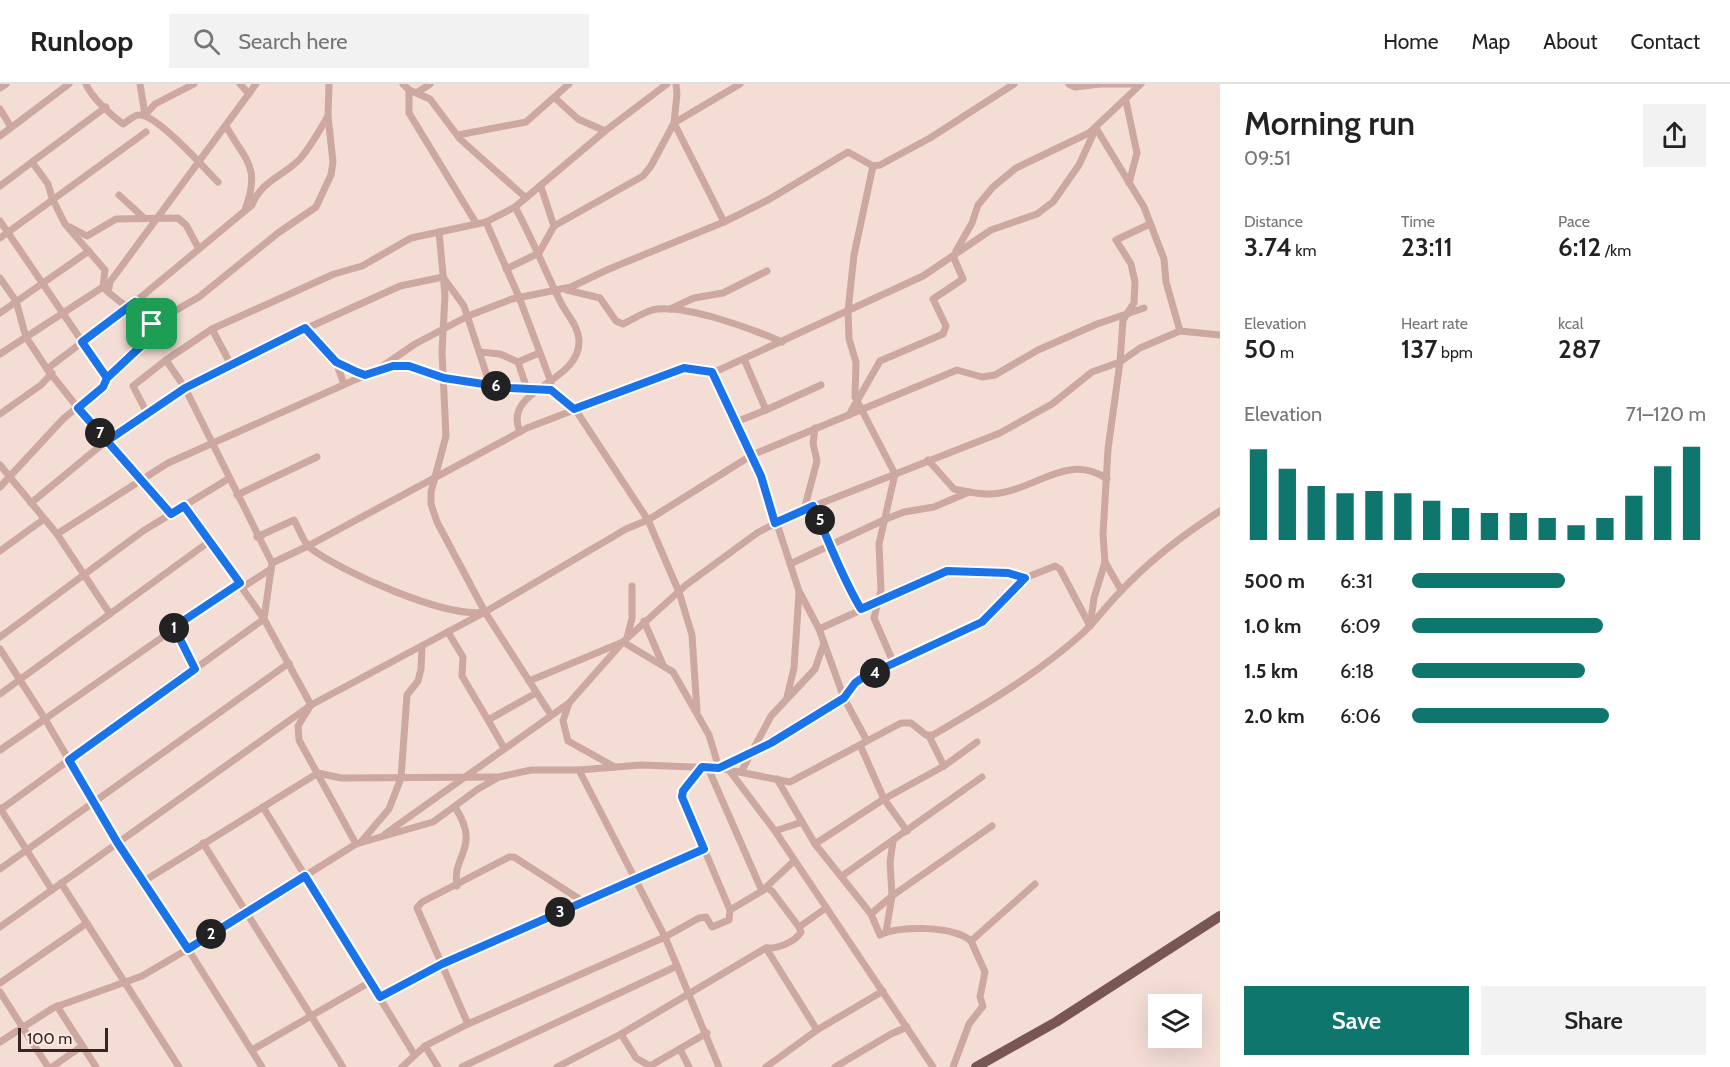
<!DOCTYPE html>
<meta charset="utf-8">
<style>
body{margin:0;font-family:Cabin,sans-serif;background:#f2f2f2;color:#222;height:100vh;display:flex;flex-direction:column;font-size:22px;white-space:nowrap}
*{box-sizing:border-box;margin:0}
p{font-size:20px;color:#767676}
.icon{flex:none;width:33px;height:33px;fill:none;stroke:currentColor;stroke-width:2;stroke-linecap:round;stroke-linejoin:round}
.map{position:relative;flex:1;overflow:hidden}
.side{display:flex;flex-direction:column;background:#fff;width:510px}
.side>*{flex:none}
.buttons{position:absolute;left:1148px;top:910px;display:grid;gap:12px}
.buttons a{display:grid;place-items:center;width:54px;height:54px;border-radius:0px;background:#fff;box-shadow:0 6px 24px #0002;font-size:30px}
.scale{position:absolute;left:18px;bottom:15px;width:90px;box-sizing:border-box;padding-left:6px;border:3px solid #352524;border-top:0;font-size:16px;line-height:21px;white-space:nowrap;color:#352524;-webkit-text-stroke:4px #fbe8e2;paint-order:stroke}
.pin{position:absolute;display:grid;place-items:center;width:51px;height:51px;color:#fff;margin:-26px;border-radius:12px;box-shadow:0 3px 9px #0006}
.km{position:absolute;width:30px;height:30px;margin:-15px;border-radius:50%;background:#222;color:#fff;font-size:16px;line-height:30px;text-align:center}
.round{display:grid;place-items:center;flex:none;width:63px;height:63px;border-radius:0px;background:#f2f2f2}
.overview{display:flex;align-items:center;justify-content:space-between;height:102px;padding:0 24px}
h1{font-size:33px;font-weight:600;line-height:45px}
.metrics{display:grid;grid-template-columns:repeat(3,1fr);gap:9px;height:102px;padding:6px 24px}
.metrics div{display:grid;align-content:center}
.metrics b{font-size:26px;font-weight:600}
.metrics small{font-size:16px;font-weight:400}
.metrics p{font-size:16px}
.chart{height:168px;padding:12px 24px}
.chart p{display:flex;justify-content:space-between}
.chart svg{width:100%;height:108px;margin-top:6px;stroke:#0f766e;stroke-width:6}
.action{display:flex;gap:12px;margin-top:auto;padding:12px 24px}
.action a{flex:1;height:69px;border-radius:0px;background:#0f766e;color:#fff;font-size:24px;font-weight:600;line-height:69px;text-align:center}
.action a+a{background:#f2f2f2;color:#222}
ul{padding:0 24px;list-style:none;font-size:20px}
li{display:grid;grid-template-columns:96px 72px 1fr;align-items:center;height:45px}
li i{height:15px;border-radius:8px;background:#0f766e}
header{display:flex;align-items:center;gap:36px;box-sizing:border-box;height:84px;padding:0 30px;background:#fff;border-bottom:2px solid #e0e0e0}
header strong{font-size:28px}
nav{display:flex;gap:33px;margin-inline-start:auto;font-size:21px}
.search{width:420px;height:54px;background:#f2f2f2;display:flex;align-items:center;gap:15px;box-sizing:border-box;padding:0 21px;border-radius:0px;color:#767676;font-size:22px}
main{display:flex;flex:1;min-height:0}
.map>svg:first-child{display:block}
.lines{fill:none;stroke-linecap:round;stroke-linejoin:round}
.street{stroke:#cca8a1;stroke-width:7}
.primary{stroke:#795654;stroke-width:10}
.route-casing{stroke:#fff;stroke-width:12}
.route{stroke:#1a73e8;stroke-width:8}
</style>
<header>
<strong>Runloop</strong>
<div class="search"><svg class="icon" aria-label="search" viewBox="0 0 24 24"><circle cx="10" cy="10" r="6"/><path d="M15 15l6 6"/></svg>Search here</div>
<nav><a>Home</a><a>Map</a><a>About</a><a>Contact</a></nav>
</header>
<main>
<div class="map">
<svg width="1220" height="983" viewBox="0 0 1220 983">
<rect width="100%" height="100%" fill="#f3ddd5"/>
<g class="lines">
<!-- street -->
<g class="street">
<path d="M86 0C91 13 112 32 123 40 129 37 133 31 139 31 157 30 204 84 218 98"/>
<path d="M140 0 145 31"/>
<path d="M240 0 249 10"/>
<path d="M403 0 409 6 430 15 460 55 526 114"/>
<path d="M676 0 677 10 674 39 724 138"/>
<path d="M1069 0 1075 3 1100 0"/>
<path d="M1101 0H1133"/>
<path d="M0 4 6 0"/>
<path d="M409 6V29L476 139"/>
<path d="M418 8 430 0"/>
<path d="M555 14 578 35 605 47"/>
<path d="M1126 17 1137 69 1129 99"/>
<path d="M106 23 32 78 48 100 52 114 65 140 105 186 103 203 108 208"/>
<path d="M0 25 11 43"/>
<path d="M145 31 155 20 194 0"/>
<path d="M226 42C246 78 261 82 245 126"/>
<path d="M1096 44 1144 123 1164 175 1166 198 1180 247"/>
<path d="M458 51 526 38 569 0"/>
<path d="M0 52 69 0"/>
<path d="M873 82 854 171 848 227 849 255 856 278 855 313 895 390 879 460 881 506 874 534 894 580"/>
<path d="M0 102 32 78"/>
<path d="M541 103 554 142"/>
<path d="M119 111 144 134"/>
<path d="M515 123C532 154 545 187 561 219 567 231 578 241 579 256 581 300 501 304 520 348"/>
<path d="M0 137 107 294"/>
<path d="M486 138 519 213 551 298"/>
<path d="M70 143 87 152 116 135 178 134 186 141 199 165"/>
<path d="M439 148 445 211 442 268 446 352 431 408V420L437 438 485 528"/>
<path d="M0 154 146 48"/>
<path d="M956 167 972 139 978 121 993 103 1016 84 1089 49 1141 0"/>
<path d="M506 185 539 169 554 142 643 92 651 82 674 39 740 0"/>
<path d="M0 194 16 217 26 253 47 285 78 324 171 430"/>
<path d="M567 206 600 214 616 237 623 240C632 236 642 229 652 226 683 219 753 245 782 258"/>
<path d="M128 224 108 208 110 198 256 0"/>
<path d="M670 225 694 214 723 209 767 187"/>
<path d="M0 229 89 167"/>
<path d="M152 240 199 213 278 149 316 123 331 91 333 78 328 32 329 0"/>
<path d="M305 244 336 278 365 291"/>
<path d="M212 245 230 279"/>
<path d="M480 268 500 270 518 278 539 269"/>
<path d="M0 270 103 203"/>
<path d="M744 275 766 326 821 301"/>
<path d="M336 278 344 300"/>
<path d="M518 278 527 305"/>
<path d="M383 282 415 260 468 232 512 215 571 203 609 185 724 138 768 116 848 68 873 82 880 81 930 54 1014 0"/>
<path d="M47 285 135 218 252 121C261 98 281 93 299 76 311 63 319 47 328 32"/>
<path d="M712 288 761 391 799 507 819 545 844 614 867 657"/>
<path d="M147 329 133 302 166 276 212 245 334 190 362 182 411 154 486 138 515 123 605 47 667 0"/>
<path d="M0 330 41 301 52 289"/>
<path d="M849 331 880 277 943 250 946 242 933 215 963 195 953 172"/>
<path d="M736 338 766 326"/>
<path d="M928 376 954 405C969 408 985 412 1000 409 1039 403 1069 369 1107 395"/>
<path d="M0 381 57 450 110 530"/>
<path d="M0 403 64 334 103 303 107 294 156 248 155 243 135 218"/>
<path d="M237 411 317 373"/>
<path d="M31 419 111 353 185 304 230 279 400 202 443 193 464 222 490 301"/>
<path d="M184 422 264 535 311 621 298 642 299 656 356 760"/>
<path d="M813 422C829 457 841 492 861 525"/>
<path d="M804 426 817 377 813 359 815 344"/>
<path d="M57 450 168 379 377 286 392 282 409 283 444 294 510 304 551 306 575 325 648 436 679 508 692 551 697 627"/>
<path d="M257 453 294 436C299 444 303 458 310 464 342 488 447 535 485 528L551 631"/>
<path d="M0 467 44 435"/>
<path d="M1105 478 1121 506"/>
<path d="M272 479 308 462 527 344 684 284 712 288 719 286 923 192 991 146 1037 130 1053 118 1079 81 1096 44"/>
<path d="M790 480 886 435 904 428 934 423 969 408"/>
<path d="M240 499 45 635 117 758 188 865 356 760 433 738 478 705 499 693 531 686H579L665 853 719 983"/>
<path d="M243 503 271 485"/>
<path d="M644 537 663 581"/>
<path d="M1090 542 1094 514 1105 478 1103 451 1108 365 1120 278 1123 236 1134 219 1135 198 1131 180 1116 156 1150 140"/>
<path d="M174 543 195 585"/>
<path d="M819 545 947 487 1008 489 1025 494"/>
<path d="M448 548 463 573 462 592 488 636 536 609"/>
<path d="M0 553 143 447 228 395"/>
<path d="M627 554 632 534V502"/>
<path d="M0 565 45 635 0 666"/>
<path d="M529 597 623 558 673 588 709 651 719 684 771 659 817 633 844 614 854 599 862 594 982 538 1025 494 1055 482 1060 485 1090 542"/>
<path d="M0 610 210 457"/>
<path d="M787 613 794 584 799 509"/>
<path d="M488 636 504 664"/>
<path d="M929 652 944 682"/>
<path d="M860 661 884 715 907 747"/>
<path d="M613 682 568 657 563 637 569 619 623 558 686 501 757 449 791 431 1000 349 1052 320 1092 288 1120 278 1140 264 1180 247 1220 251"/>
<path d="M708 684 762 807 767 804 772 807 799 843"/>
<path d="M579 686 641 681 719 684 790 698 901 639H911L926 651H933C986 620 1039 589 1084 548 1097 535 1108 520 1121 507 1150 476 1184 450 1220 427"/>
<path d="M729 686 775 747 933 983"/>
<path d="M741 688 771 632 815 585 824 559"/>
<path d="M777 695 815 760 871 830 880 851C898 841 956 842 971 857L985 888 980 913 983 922 969 940 953 983"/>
<path d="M263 723 414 970"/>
<path d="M455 723C482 765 451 771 457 802"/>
<path d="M0 724 52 806"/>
<path d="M0 726 264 535 272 479 185 304 166 276"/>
<path d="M775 747 802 738"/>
<path d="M385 750 569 619"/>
<path d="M361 758 389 725 401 694 407 611 418 597 421 585 422 562"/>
<path d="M203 759 343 983"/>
<path d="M815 760 884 715 944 682 977 658"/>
<path d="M0 785 289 579"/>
<path d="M842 792 982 693"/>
<path d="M144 797 318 689 341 694 497 693"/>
<path d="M61 799 179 983"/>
<path d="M730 826 762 807 794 777"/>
<path d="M871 830 892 812 992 742"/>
<path d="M0 843 311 621 485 528 626 445 648 436 752 371 957 286 982 293 995 291 1038 266 1097 240 1144 224"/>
<path d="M886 848 892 812 890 778 893 757"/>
<path d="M971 857 1035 800"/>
<path d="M766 864 817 946"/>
<path d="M0 899 87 839"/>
<path d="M0 908 48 983"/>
<path d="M380 913 442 880 704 766"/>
<path d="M57 922 96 983"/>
<path d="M468 940 417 824 422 818 509 773H514L584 818"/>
<path d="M621 950 766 864C778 865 795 858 801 848L799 843 826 824"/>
<path d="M0 958 53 924 142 892 188 865 262 983"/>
<path d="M425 962 438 983"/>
<path d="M680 965 689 983"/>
<path d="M252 966 370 898"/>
<path d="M52 983 82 962"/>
<path d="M402 983 425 962 468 940 665 853 699 834 706 833 712 843 729 836 730 826 682 713 683 707 701 683"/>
<path d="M462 983 677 882"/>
<path d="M557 983 621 950 636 974 650 982 707 949"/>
<path d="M766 983 817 946 883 907"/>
<path d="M835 983 891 950 907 943"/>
</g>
<!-- primary -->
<path class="primary" d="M976 983 1056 938 1220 832"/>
</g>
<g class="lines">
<!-- route casing -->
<g class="route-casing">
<path id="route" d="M152 240 156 248 107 294 103 303 78 324 171 430 184 422 240 499 174 543 195 585 69 676 117 758 188 865 305 792 380 913 442 880 704 765 682 713 683 707 702 683 719 684 771 659 844 614 855 599 862 594 982 538 1025 494 1008 489 947 487 861 525C841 492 829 457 813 422L775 439 761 392 712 288 684 284 574 325 551 306 510 304 444 294 409 282H393L365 291 357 288 336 278 305 244 185 304 107 357 78 324 103 303 107 294 82 258 135 218 152 240"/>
</g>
<!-- route -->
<use href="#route" class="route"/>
</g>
</svg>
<div class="buttons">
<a><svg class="icon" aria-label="layers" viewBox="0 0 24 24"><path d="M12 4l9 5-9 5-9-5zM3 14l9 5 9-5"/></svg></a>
</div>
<div class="scale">100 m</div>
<div class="pin" style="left:152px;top:240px;background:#1e9e55"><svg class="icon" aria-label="arrive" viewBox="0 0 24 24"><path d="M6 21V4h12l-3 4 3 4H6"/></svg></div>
<b class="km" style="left:174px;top:544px">1</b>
<b class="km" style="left:211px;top:850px">2</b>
<b class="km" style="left:560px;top:828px">3</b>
<b class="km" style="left:875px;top:589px">4</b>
<b class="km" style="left:820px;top:436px">5</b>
<b class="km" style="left:496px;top:302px">6</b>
<b class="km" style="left:100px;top:349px">7</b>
</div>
<section class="side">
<div class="overview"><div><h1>Morning run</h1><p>09:51</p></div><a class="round"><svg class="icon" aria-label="share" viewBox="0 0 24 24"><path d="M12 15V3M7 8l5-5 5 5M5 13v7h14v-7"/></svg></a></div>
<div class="metrics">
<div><p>Distance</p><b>3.74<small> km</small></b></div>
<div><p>Time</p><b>23:11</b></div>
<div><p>Pace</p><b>6:12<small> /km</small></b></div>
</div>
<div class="metrics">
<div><p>Elevation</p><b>50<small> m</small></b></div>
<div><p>Heart rate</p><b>137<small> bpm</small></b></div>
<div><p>kcal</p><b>287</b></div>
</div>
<div class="chart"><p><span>Elevation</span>71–120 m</p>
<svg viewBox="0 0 160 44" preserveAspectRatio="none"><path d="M5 44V7M15 44V15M25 44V22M35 44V25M45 44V24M55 44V25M65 44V28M75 44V31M85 44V33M95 44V33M105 44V35M115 44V38M125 44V35M135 44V26M145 44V14M155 44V6"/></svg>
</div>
<ul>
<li><b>500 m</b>6:31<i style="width:52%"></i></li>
<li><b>1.0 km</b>6:09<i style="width:65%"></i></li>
<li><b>1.5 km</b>6:18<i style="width:59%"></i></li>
<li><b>2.0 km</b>6:06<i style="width:67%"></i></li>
</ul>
<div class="action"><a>Save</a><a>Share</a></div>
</section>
</main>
